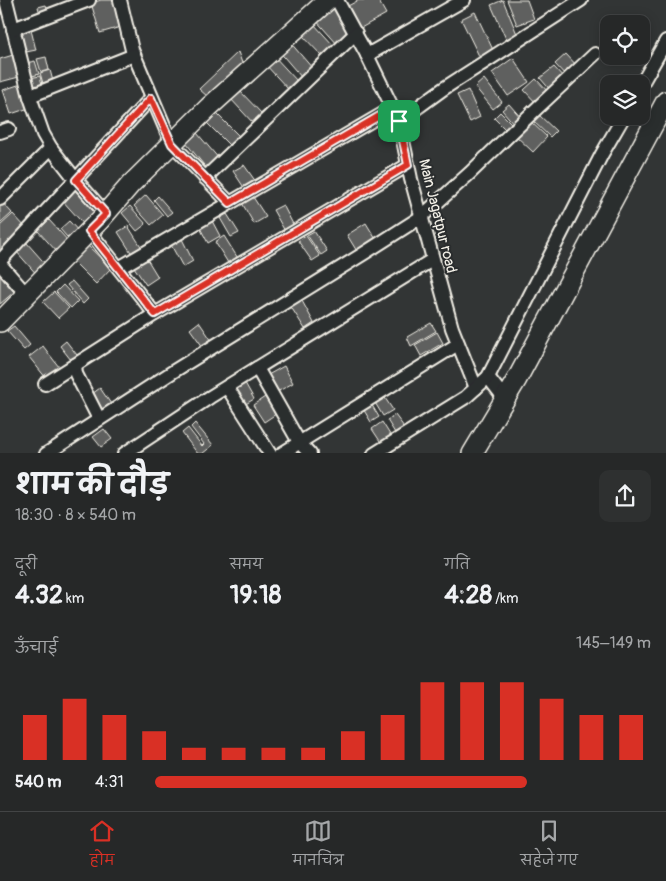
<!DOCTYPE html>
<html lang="hi">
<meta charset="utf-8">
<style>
body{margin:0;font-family:Pangolin,"Playpen Sans Deva",sans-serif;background:#2e3030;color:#f1f3f6;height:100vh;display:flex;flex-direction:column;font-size:19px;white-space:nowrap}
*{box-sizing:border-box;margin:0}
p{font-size:16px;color:#a4a6a8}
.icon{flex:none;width:28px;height:28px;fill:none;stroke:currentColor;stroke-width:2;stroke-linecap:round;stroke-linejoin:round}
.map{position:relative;height:453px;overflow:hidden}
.sheet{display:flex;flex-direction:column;background:#262828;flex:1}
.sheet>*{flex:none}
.buttons{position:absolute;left:600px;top:15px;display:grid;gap:10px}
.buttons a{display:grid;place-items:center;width:50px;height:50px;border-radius:10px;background:#262828;box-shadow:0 2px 12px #0003,0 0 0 1px #424445;font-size:25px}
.pin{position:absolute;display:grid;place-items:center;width:42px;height:42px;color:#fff;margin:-21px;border-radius:10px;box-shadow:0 2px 8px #0006}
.round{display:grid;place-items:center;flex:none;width:52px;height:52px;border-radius:10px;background:#2e3030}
.headline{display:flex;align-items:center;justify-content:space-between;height:85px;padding:0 15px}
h1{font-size:28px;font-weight:700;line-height:38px}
.figures{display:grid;grid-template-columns:repeat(3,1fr);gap:8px;height:85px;padding:5px 15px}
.figures div{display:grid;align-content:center}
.figures b{font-size:25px;font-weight:700}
.figures small{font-size:14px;font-weight:400}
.figures p{font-size:14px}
.chart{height:140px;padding:10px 15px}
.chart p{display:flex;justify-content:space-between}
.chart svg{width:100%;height:90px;margin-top:5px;stroke:#d93025;stroke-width:6}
ul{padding:0 15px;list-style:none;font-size:16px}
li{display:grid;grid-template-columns:80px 60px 1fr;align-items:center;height:38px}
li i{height:12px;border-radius:6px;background:#d93025}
.menu{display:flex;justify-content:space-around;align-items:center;height:70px;border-top:1px solid #424445;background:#262828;font-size:14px;color:#a4a6a8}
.menu a{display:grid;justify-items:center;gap:2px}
.menu .current{color:#d93025}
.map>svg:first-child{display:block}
.building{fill:#5f605f;stroke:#f4f1e8}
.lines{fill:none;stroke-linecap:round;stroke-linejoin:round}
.street-casing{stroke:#f4f1e8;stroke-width:16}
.secondary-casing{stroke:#f4f1e8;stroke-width:22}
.street{stroke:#2a2d2e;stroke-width:12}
.secondary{stroke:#2a2d2e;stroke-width:19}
.route-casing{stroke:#fff;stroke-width:10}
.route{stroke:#d93025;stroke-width:6}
.labels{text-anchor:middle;stroke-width:4;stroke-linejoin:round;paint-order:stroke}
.street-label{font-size:15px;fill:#f4f1e8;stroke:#2a2d2e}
</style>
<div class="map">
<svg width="666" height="454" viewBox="0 0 666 454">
<rect width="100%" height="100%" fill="#323535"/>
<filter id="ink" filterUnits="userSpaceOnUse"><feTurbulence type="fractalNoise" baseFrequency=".02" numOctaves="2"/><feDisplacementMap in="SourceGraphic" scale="10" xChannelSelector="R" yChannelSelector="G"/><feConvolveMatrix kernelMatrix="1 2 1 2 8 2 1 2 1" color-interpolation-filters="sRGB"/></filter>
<g filter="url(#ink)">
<!-- building -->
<g class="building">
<path d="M101 0H116L124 26 100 33 91 3Z"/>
<path d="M359 0H378L386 14 359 29 346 7Z"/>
<path d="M503 0 517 34 506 39 491 5Z"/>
<path d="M507 0H527L534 19 517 25Z"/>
<path d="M330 1 351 35 338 45 314 18Z"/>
<path d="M46 5 49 15 41 17 38 7Z"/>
<path d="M475 12 494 52 480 58 461 19Z"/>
<path d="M313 23 334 46 323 57 301 34Z"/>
<path d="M31 30 36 50 26 52 21 32Z"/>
<path d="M289 41 313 69 302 78 278 50Z"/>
<path d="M238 52 242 63 208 97 199 89Z"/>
<path d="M566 54 578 67 567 77 555 64Z"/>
<path d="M13 55 19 77 0 82V59Z"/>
<path d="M273 55 298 82 289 90 264 63Z"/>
<path d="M46 57 49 70 41 72 37 59Z"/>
<path d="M513 58 529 82 508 96 492 73Z"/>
<path d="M35 61 39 74 29 77 26 63Z"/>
<path d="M554 67 566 80 552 92 540 78Z"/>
<path d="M50 70 54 85 44 87 40 73Z"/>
<path d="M40 76 43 89 33 91 30 78Z"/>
<path d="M484 79 502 102 493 109 475 87Z"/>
<path d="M536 79 550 94 538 105 524 90Z"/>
<path d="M21 84 29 108 11 114 3 90Z"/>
<path d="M239 90 263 115 253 123 230 98Z"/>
<path d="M468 90 480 117 470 122 457 95Z"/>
<path d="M509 104 522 119 515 125 502 110Z"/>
<path d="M500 112 515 127 509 133 494 118Z"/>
<path d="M216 113 239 136 230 146 207 123Z"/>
<path d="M539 115 556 131 550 137 533 121Z"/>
<path d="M529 120 547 137 533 152 515 135Z"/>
<path d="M197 133 220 160 208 170 186 143Z"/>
<path d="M244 165 256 182 245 189 233 171Z"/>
<path d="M73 188 100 219 88 229 61 199Z"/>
<path d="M146 195 163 215 151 225 134 206Z"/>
<path d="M158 196 172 212 167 216 154 200Z"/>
<path d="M253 197 266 217 254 224 242 203Z"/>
<path d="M1 201 12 213 0 224V202Z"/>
<path d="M283 205 295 228 286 233 273 210Z"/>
<path d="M130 206 146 224 137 231 122 213Z"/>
<path d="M13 214 27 229 3 252 0 249V226Z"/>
<path d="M227 214 239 233 231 237 220 218Z"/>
<path d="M211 219 220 236 208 243 199 226Z"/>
<path d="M49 220 69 242 58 253 37 230Z"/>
<path d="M69 221 83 236 74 245 60 229Z"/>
<path d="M366 223 377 241 358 253 347 235Z"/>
<path d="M128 226 142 248 132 254 118 232Z"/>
<path d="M314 231 327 251 321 255 307 235Z"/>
<path d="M224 236 239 260 230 266 215 242Z"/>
<path d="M306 236 320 256 312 261 298 241Z"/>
<path d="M181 237 193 261 183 267 170 243Z"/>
<path d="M26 242 49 268 39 277 16 251Z"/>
<path d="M87 245 111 268 96 284 72 260Z"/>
<path d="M147 259 158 277 146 285 134 267Z"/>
<path d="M0 276 14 292 0 304Z"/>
<path d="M72 281 88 299 83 304 67 285Z"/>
<path d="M63 285 78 301 71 308 56 292Z"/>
<path d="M54 292 69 308 58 318 43 302Z"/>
<path d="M301 299 314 323 305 329 291 307Z"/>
<path d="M199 322 212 341 203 347 190 329Z"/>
<path d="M431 323 436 331 411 346 407 337Z"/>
<path d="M14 326 30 345 24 350 7 331Z"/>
<path d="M437 332 443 343 421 356 415 345Z"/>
<path d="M66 341 77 355 71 360 60 346Z"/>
<path d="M43 346 59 367 46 378 29 357Z"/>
<path d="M284 366 293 383 277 392 268 375Z"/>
<path d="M245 383 254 399 244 405 235 388Z"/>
<path d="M100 388 111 404 103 410 92 394Z"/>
<path d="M383 395 393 410 383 416 374 401Z"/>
<path d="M265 397 276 414 264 422 253 405Z"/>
<path d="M370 402 379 417 371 422 362 407Z"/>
<path d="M395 415 404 427 395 433 387 420Z"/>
<path d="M382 422 392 438 382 444 372 429Z"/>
<path d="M195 423 213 445 202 454H198L182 433 188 428 202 446 204 444 191 427Z"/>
<path d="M104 429 112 439 101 447 93 437Z"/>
</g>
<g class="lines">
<!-- street casing -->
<g class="street-casing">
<g id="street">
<path d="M6 0 30 97 43 134 51 148 76 180 106 214"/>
<path d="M120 0 132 50 172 144 230 203 393 108"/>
<path d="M337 0 367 55 399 121 411 179 452 328 476 388"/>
<path d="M13 29 89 0"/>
<path d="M367 55 464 0"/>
<path d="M641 85 666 41"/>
<path d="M30 96 134 55"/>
<path d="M399 121 443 89 581 0"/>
<path d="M0 132 9 129"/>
<path d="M205 178 356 33"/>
<path d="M0 199 51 148"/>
<path d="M89 231 155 314"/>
<path d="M0 261 151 98"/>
<path d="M0 264 27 295"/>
<path d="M119 268 230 203"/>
<path d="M75 365 76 374 99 419"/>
<path d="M257 368 299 442 310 454"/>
<path d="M488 377 505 399"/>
<path d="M45 384 155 314 408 165"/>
<path d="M227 387 270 454"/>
<path d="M46 454 174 371 363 254 421 217 470 173 533 112 595 54"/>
<path d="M124 454 210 397 432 260"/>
<path d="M281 454 458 344"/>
<path d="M374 454 466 397 488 377 602 154 624 116"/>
</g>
</g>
<!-- secondary casing -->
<g class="secondary-casing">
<g id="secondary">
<path d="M0 322 100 220 131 184 209 107 328 0"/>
<path d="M472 454 517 379 666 101"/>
</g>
</g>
<!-- street -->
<use href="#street" class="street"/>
<!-- secondary -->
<use href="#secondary" class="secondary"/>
</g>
</g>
<g class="lines" filter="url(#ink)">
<!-- route casing -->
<g class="route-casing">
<path id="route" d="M151 98 172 144 230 203 393 108 399 121 408 165 155 314 89 231 106 214 76 180Z"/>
</g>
<!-- route -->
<use href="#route" class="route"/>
</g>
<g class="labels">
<!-- street labels -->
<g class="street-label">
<text transform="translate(438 216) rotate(76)" y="5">Main Jagatpur road</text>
</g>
</g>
</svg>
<div class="buttons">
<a><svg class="icon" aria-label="locate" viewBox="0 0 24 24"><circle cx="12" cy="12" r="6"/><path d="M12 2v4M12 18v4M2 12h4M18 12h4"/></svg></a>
<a><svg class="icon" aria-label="layers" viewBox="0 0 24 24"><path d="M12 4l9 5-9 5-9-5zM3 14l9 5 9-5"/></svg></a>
</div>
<div class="pin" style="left:399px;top:121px;background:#1e9e55"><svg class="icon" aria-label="arrive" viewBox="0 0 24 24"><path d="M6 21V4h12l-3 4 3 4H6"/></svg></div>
</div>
<section class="sheet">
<div class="headline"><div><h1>शाम की दौड़</h1><p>18:30 · 8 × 540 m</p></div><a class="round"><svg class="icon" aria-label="share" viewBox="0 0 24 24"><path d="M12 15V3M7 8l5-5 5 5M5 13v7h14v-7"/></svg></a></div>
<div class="figures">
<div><p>दूरी</p><b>4.32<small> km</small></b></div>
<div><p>समय</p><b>19:18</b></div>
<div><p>गति</p><b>4:28<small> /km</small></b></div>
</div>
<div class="chart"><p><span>ऊँचाई</span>145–149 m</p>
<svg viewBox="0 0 160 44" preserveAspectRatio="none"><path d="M5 44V22M15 44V14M25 44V22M35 44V30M45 44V38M55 44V38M65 44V38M75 44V38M85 44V30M95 44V22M105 44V6M115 44V6M125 44V6M135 44V14M145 44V22M155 44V22"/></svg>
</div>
<ul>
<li><b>540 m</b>4:31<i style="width:75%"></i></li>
</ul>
</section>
<nav class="menu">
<a class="current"><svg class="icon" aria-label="home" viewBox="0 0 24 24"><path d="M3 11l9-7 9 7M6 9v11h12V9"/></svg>होम</a>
<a><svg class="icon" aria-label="map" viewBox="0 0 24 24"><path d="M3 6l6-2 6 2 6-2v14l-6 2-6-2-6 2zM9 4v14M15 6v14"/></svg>मानचित्र</a>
<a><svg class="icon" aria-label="saved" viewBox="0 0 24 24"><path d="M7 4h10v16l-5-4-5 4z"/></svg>सहेजे गए</a>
</nav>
